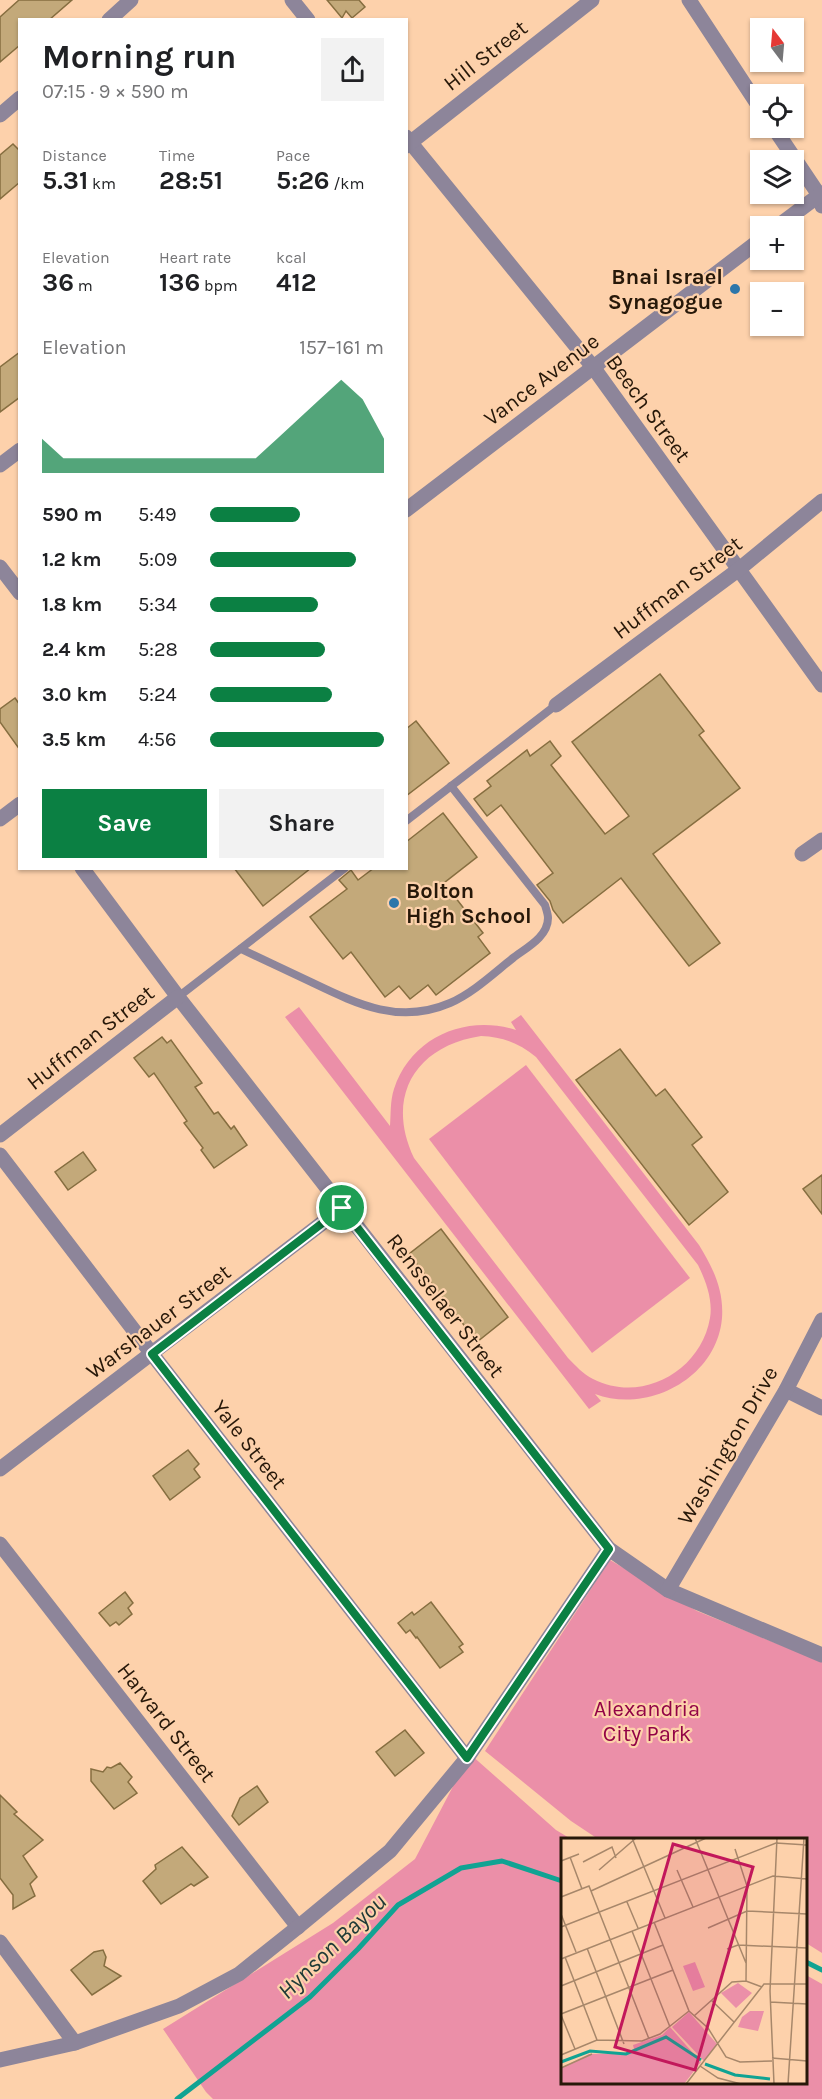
<!DOCTYPE html>
<meta charset="utf-8">
<style>
body{margin:0;font-family:Karla,sans-serif;background:#f2f2f2;color:#202124;height:100vh;display:flex;flex-direction:column;font-size:22px;white-space:nowrap}
*{box-sizing:border-box;margin:0}
p{font-size:20px;color:#757577}
.icon{flex:none;width:33px;height:33px;fill:none;stroke:currentColor;stroke-width:2;stroke-linecap:round;stroke-linejoin:round}
.map{position:relative;flex:1;overflow:hidden}
.panel{position:absolute;left:18px;top:18px;width:390px;height:852px;display:flex;flex-direction:column;background:#fff;border-radius:0px;box-shadow:0 2px 4px #0004}
.panel>*{flex:none}
.needle{width:39px;rotate:344deg}
.buttons{position:absolute;left:750px;top:18px;display:grid;gap:12px}
.buttons a{display:grid;place-items:center;width:54px;height:54px;border-radius:0px;background:#fff;box-shadow:0 2px 4px #0004;font-size:30px}
.pin{position:absolute;display:grid;place-items:center;width:51px;height:51px;color:#fff;margin:-26px;border:3px solid #fff;border-radius:50%;box-shadow:0 2px 6px #0007}
.round{display:grid;place-items:center;flex:none;width:63px;height:63px;border-radius:0px;background:#f2f2f2}
.head{display:flex;align-items:center;justify-content:space-between;height:102px;padding:0 24px}
h1{font-size:33px;font-weight:700;line-height:45px}
.stats{display:grid;grid-template-columns:repeat(3,1fr);gap:9px;height:102px;padding:6px 24px}
.stats div{display:grid;align-content:center}
.stats b{font-size:26px;font-weight:700}
.stats small{font-size:16px;font-weight:400}
.stats p{font-size:16px}
.chart{height:168px;padding:12px 24px}
.chart p{display:flex;justify-content:space-between}
.chart svg{width:100%;height:108px;margin-top:6px;fill:#0b8043;opacity:.7}
.primary-button{display:flex;gap:12px;margin-top:auto;padding:12px 24px}
.primary-button a{flex:1;height:69px;border-radius:0px;background:#0b8043;color:#fff;font-size:24px;font-weight:700;line-height:69px;text-align:center}
.primary-button a+a{background:#f2f2f2;color:#202124}
ul{padding:0 24px;list-style:none;font-size:20px}
li{display:grid;grid-template-columns:96px 72px 1fr;align-items:center;height:45px}
li i{height:15px;border-radius:8px;background:#0b8043}
.map>svg:first-child{display:block}
.green{fill:#eb8fa8;fill-rule:evenodd}
.lines{fill:none;stroke-linecap:round;stroke-linejoin:round}
.stream{stroke:#10a393;stroke-width:5}
.building{fill:#c3a97a;stroke:#866e40;stroke-width:1.5}
.service{stroke:#8d859a;stroke-width:8}
.minor{stroke:#8d859a;stroke-width:15}
.tertiary{stroke:#8d859a;stroke-width:15}
.route-casing{stroke:#fff;stroke-width:12}
.route{stroke:#0b8043;stroke-width:8}
.poi-dot{fill:#2c76aa;stroke:#fdd1ab;stroke-width:2}
.labels{text-anchor:middle;stroke-width:4.5;stroke-linejoin:round;paint-order:stroke}
.street-label{font-size:22px;fill:#271809;stroke:#fdd1ab}
.poi-label{font-size:22px;font-weight:bold;fill:#271809;stroke:#fdd1ab;text-anchor:end}
.park-label{font-size:22px;fill:#920346;stroke:#fdd1ab}
.water-label{font-size:24px;font-style:italic;fill:#203b37;stroke:#fdd1ab}
.inset-river{fill:none;stroke:#10a393;stroke-width:3}
.inset-road{fill:none;stroke:#a7876a;stroke-width:1.5}
.view{fill:#c2185b;fill-opacity:0.15;stroke:#c2185b;stroke-width:3}
.inset-edge{fill:none;stroke:#271809;stroke-width:3}
</style>
<div class="map">
<svg width="822" height="2099" viewBox="0 0 822 2099">
<rect width="100%" height="100%" fill="#fdd1ab"/>
<!-- green -->
<g class="green">
<path d="M299 1007 390 1126C391 1114 390 1101 394 1089 411 1037 466 1014 516 1030L511 1022 521 1015 699 1245C713 1268 724 1290 722 1318 717 1378 648 1414 595 1394L601 1401 589 1409 285 1017ZM481 1036C503 1037 519 1043 536 1057L698 1265C706 1281 713 1300 710 1318 701 1371 642 1404 593 1379 583 1374 576 1366 568 1358L414 1158C385 1097 415 1046 481 1036Z"/>
<path d="M526 1065 690 1278 592 1353 429 1139Z"/>
<path d="M610 1560 697 1611 822 1662V1953L806 1943V1840L598 1839 571 1821 485 1751Z"/>
<path d="M470 1754 556 1830 571 1839 562 1840V2082H806V1975L822 1984V2099H213L206 2092 163 2029 333 1923 415 1859Z"/>
</g>
<g class="lines">
<!-- stream -->
<g class="stream">
<path d="M806 1962 822 1970"/>
<path d="M177 2099 310 1997 358 1949 398 1905 461 1868 502 1861 562 1881"/>
</g>
</g>
<!-- building -->
<g class="building">
<path d="M19 0H72L49 20H20V45L0 62V17Z"/>
<path d="M327 0H359L365 7 352 18 346 11 342 18Z"/>
<path d="M13 144 20 151V182L0 199V155Z"/>
<path d="M20 352V397L0 412V367Z"/>
<path d="M660 674 704 731 699 735 740 788 653 854 720 943 689 966 621 878 563 923 553 910 550 901 537 885 553 873 501 805 487 816 474 799 491 786 487 781 527 750 530 756 550 741 561 756 551 765 605 834 629 816 572 742Z"/>
<path d="M15 698 20 705V750L0 722V709Z"/>
<path d="M416 721 449 763 406 796V729Z"/>
<path d="M443 813 477 857 444 883 483 933 478 937 490 953 436 995 428 985 410 999 399 986 385 997 351 952 343 959 310 917 347 889 339 880 351 870 358 880 374 868H406V842Z"/>
<path d="M234 868H311L263 906Z"/>
<path d="M162 1037 167 1043 171 1040 202 1083 195 1087 214 1114 218 1112 231 1129 234 1126 247 1145 214 1168 201 1150 203 1148 184 1123 187 1121 154 1073 149 1077 134 1058Z"/>
<path d="M620 1049 656 1096 665 1089 702 1137 692 1145 728 1192 689 1225 576 1080Z"/>
<path d="M83 1152 96 1170 68 1190 55 1172Z"/>
<path d="M822 1175V1214L803 1189Z"/>
<path d="M441 1229 508 1317 477 1342 409 1254Z"/>
<path d="M188 1450 199 1464 194 1469 200 1477 170 1500 153 1476Z"/>
<path d="M125 1592 133 1603 128 1608 132 1614 119 1625 116 1622 110 1626 99 1613Z"/>
<path d="M431 1602 463 1644 459 1647 463 1652 440 1668 417 1637 416 1638 410 1630 406 1633 398 1623 412 1612 414 1615Z"/>
<path d="M405 1730 424 1753 395 1776 376 1752Z"/>
<path d="M120 1763 132 1777 128 1782 137 1793 114 1809 91 1781V1769L103 1772 107 1767 111 1768Z"/>
<path d="M257 1786 268 1802 239 1825 232 1816 240 1798Z"/>
<path d="M0 1795 17 1812 14 1814 43 1840 23 1856 37 1877 30 1884 35 1896 13 1909V1895L0 1878Z"/>
<path d="M182 1847 208 1877 194 1886 191 1884 161 1904 143 1881 156 1869 155 1865Z"/>
<path d="M103 1950 106 1957 104 1966 121 1976 92 1995 71 1970 94 1952Z"/>
</g>
<g class="lines">
<!-- service -->
<g class="service">
<path d="M406 821 556 705"/>
<path d="M241 949C264 960 288 971 311 982 357 1004 399 1025 450 1003 473 993 494 973 513 958 526 948 548 937 548 918 548 914 546 909 545 905L451 786"/>
<path d="M178 997 345 868"/>
</g>
<!-- minor -->
<g class="minor">
<path d="M292 0 308 20"/>
<path d="M689 0 760 108"/>
<path d="M109 20 131 0"/>
<path d="M0 115 20 98"/>
<path d="M774 128 819 195 822 206"/>
<path d="M406 137 593 367 822 685"/>
<path d="M406 146 592 0"/>
<path d="M0 465 20 450"/>
<path d="M556 705 738 570 822 501"/>
<path d="M802 854 822 840"/>
<path d="M82 868 178 997 609 1549 668 1590 822 1655"/>
<path d="M0 1135 178 997"/>
<path d="M0 1155 152 1354 467 1758"/>
<path d="M786 1390 822 1408"/>
<path d="M0 1469 342 1208"/>
<path d="M0 1544 298 1927"/>
<path d="M668 1590 786 1390 822 1320"/>
<path d="M0 1942 75 2043"/>
<path d="M0 2060 75 2043 179 2006 239 1974 298 1927 390 1851 467 1758 609 1549"/>
</g>
<!-- tertiary -->
<g class="tertiary">
<path d="M778 226 822 193"/>
<path d="M406 510 760 240"/>
<path d="M0 567 20 593"/>
<path d="M0 819 20 804"/>
</g>
</g>
<g class="lines">
<!-- route casing -->
<g class="route-casing">
<path id="route" d="M342 1208 609 1549 467 1758 152 1354Z"/>
</g>
<!-- route -->
<use href="#route" class="route"/>
</g>
<!-- markers -->
<g class="poi-dot">
<circle cx="735" cy="289" r="6"/>
<circle cx="394" cy="903" r="6"/>
</g>
<g class="labels">
<!-- street labels -->
<g class="street-label">
<text transform="translate(485 55) rotate(-38)" y="8">Hill Street</text>
<text transform="translate(541 379) rotate(-37)" y="8">Vance Avenue</text>
<text transform="translate(649 408) rotate(54)" y="8">Beech Street</text>
<text transform="translate(677 587) rotate(-37)" y="8">Huffman Street</text>
<text transform="translate(90 1037) rotate(-38)" y="8">Huffman Street</text>
<text transform="translate(446 1305) rotate(52)" y="8">Rensselaer Street</text>
<text transform="translate(158 1321) rotate(-37)" y="8">Warshauer Street</text>
<text transform="translate(250 1444) rotate(52)" y="8">Yale Street</text>
<text transform="translate(727 1445) rotate(-60)" y="8">Washington Drive</text>
<text transform="translate(167 1722) rotate(52)" y="8">Harvard Street</text>
</g>
<!-- poi labels -->
<g class="poi-label">
<text x="723" y="284">Bnai Israel<tspan x="723" dy="25">Synagogue</tspan></text>
<text x="406" y="898" text-anchor="start">Bolton<tspan x="406" dy="25">High School</tspan></text>
</g>
<!-- park labels -->
<g class="park-label">
<text x="647" y="1716">Alexandria<tspan x="647" dy="25">City Park</tspan></text>
</g>
<!-- water labels -->
<g class="water-label">
<text transform="translate(332 1946) rotate(-44)" y="8">Hynson Bayou</text>
</g>
</g>
<!-- overview -->
<g transform="translate(561 1838)">
<rect width="246" height="246" fill="#fdd1ab"/>
<path d="M134 124 144 149 132 153 122 128ZM177 145 191 155 175 170 160 155ZM189 173H203L197 193 177 189 181 179ZM128 174 156 206 143 223 111 189ZM109 189 140 224 123 246H0V230L28 216 74 215 72 207 101 197Z" fill="#eb8fa8"/>
<path class="inset-river" d="M0 224 29 213 65 216 105 199 140 222M144 226 174 237 209 241"/>
<path class="inset-road" d="M71 0 104 80M134 0 185 125M174 11 186 48 185 143M9 19 21 51M0 23 18 16M22 24 51 9 55 20M38 32 75 0M116 32 132 69M30 53 145 0M0 59 28 48 88 201M66 64 77 90M0 76 15 114M93 84 128 173 147 190 165 219 179 224 211 223M0 89 215 5 246 7M147 90 186 73 246 76M71 93 109 189M26 110 63 206M166 111 177 107 246 110M4 119 36 202M0 121 212 38 246 41M0 148 102 107M150 162 173 184M209 164 246 166M0 176 112 132M0 177 14 211M133 178 171 144 185 143 201 149M0 217 36 202 81 203 99 196 128 173M211 220 246 223M139 228 157 240 180 246M0 230 31 216M125 246 203 146H246M213 246 209 153 216 0M227 246 243 0"/>
<path class="view" d="M112 6 192 29 134 232 54 209Z"/>
<rect width="246" height="246" class="inset-edge"/>
</g>
</svg>
<div class="buttons">
<a><svg class="needle" viewBox="-14 -14 28 28"><path d="M0-13l5 13h-10z" fill="#e53935"/><path d="M0 13l5-13h-10z" fill="#757577"/></svg></a>
<a><svg class="icon" aria-label="locate" viewBox="0 0 24 24"><circle cx="12" cy="12" r="6"/><path d="M12 2v4M12 18v4M2 12h4M18 12h4"/></svg></a>
<a><svg class="icon" aria-label="layers" viewBox="0 0 24 24"><path d="M12 4l9 5-9 5-9-5zM3 14l9 5 9-5"/></svg></a>
<a>+</a>
<a>−</a>
</div>
<div class="pin" style="left:342px;top:1208px;background:#1e9e55"><svg class="icon" aria-label="arrive" viewBox="0 0 24 24"><path d="M6 21V4h12l-3 4 3 4H6"/></svg></div>
<section class="panel">
<div class="head"><div><h1>Morning run</h1><p>07:15 · 9 × 590 m</p></div><a class="round"><svg class="icon" aria-label="share" viewBox="0 0 24 24"><path d="M12 15V3M7 8l5-5 5 5M5 13v7h14v-7"/></svg></a></div>
<div class="stats">
<div><p>Distance</p><b>5.31<small> km</small></b></div>
<div><p>Time</p><b>28:51</b></div>
<div><p>Pace</p><b>5:26<small> /km</small></b></div>
</div>
<div class="stats">
<div><p>Elevation</p><b>36<small> m</small></b></div>
<div><p>Heart rate</p><b>136<small> bpm</small></b></div>
<div><p>kcal</p><b>412</b></div>
</div>
<div class="chart"><p><span>Elevation</span>157–161 m</p>
<svg viewBox="0 0 160 44" preserveAspectRatio="none"><path d="M0 44V30L10 38L20 38L30 38L40 38L50 38L60 38L70 38L80 38L90 38L100 38L110 30L120 22L130 14L140 6L150 14L160 30V44z"/></svg>
</div>
<ul>
<li><b>590 m</b>5:49<i style="width:52%"></i></li>
<li><b>1.2 km</b>5:09<i style="width:84%"></i></li>
<li><b>1.8 km</b>5:34<i style="width:62%"></i></li>
<li><b>2.4 km</b>5:28<i style="width:66%"></i></li>
<li><b>3.0 km</b>5:24<i style="width:70%"></i></li>
<li><b>3.5 km</b>4:56<i style="width:100%"></i></li>
</ul>
<div class="primary-button"><a>Save</a><a>Share</a></div>
</section>
</div>
